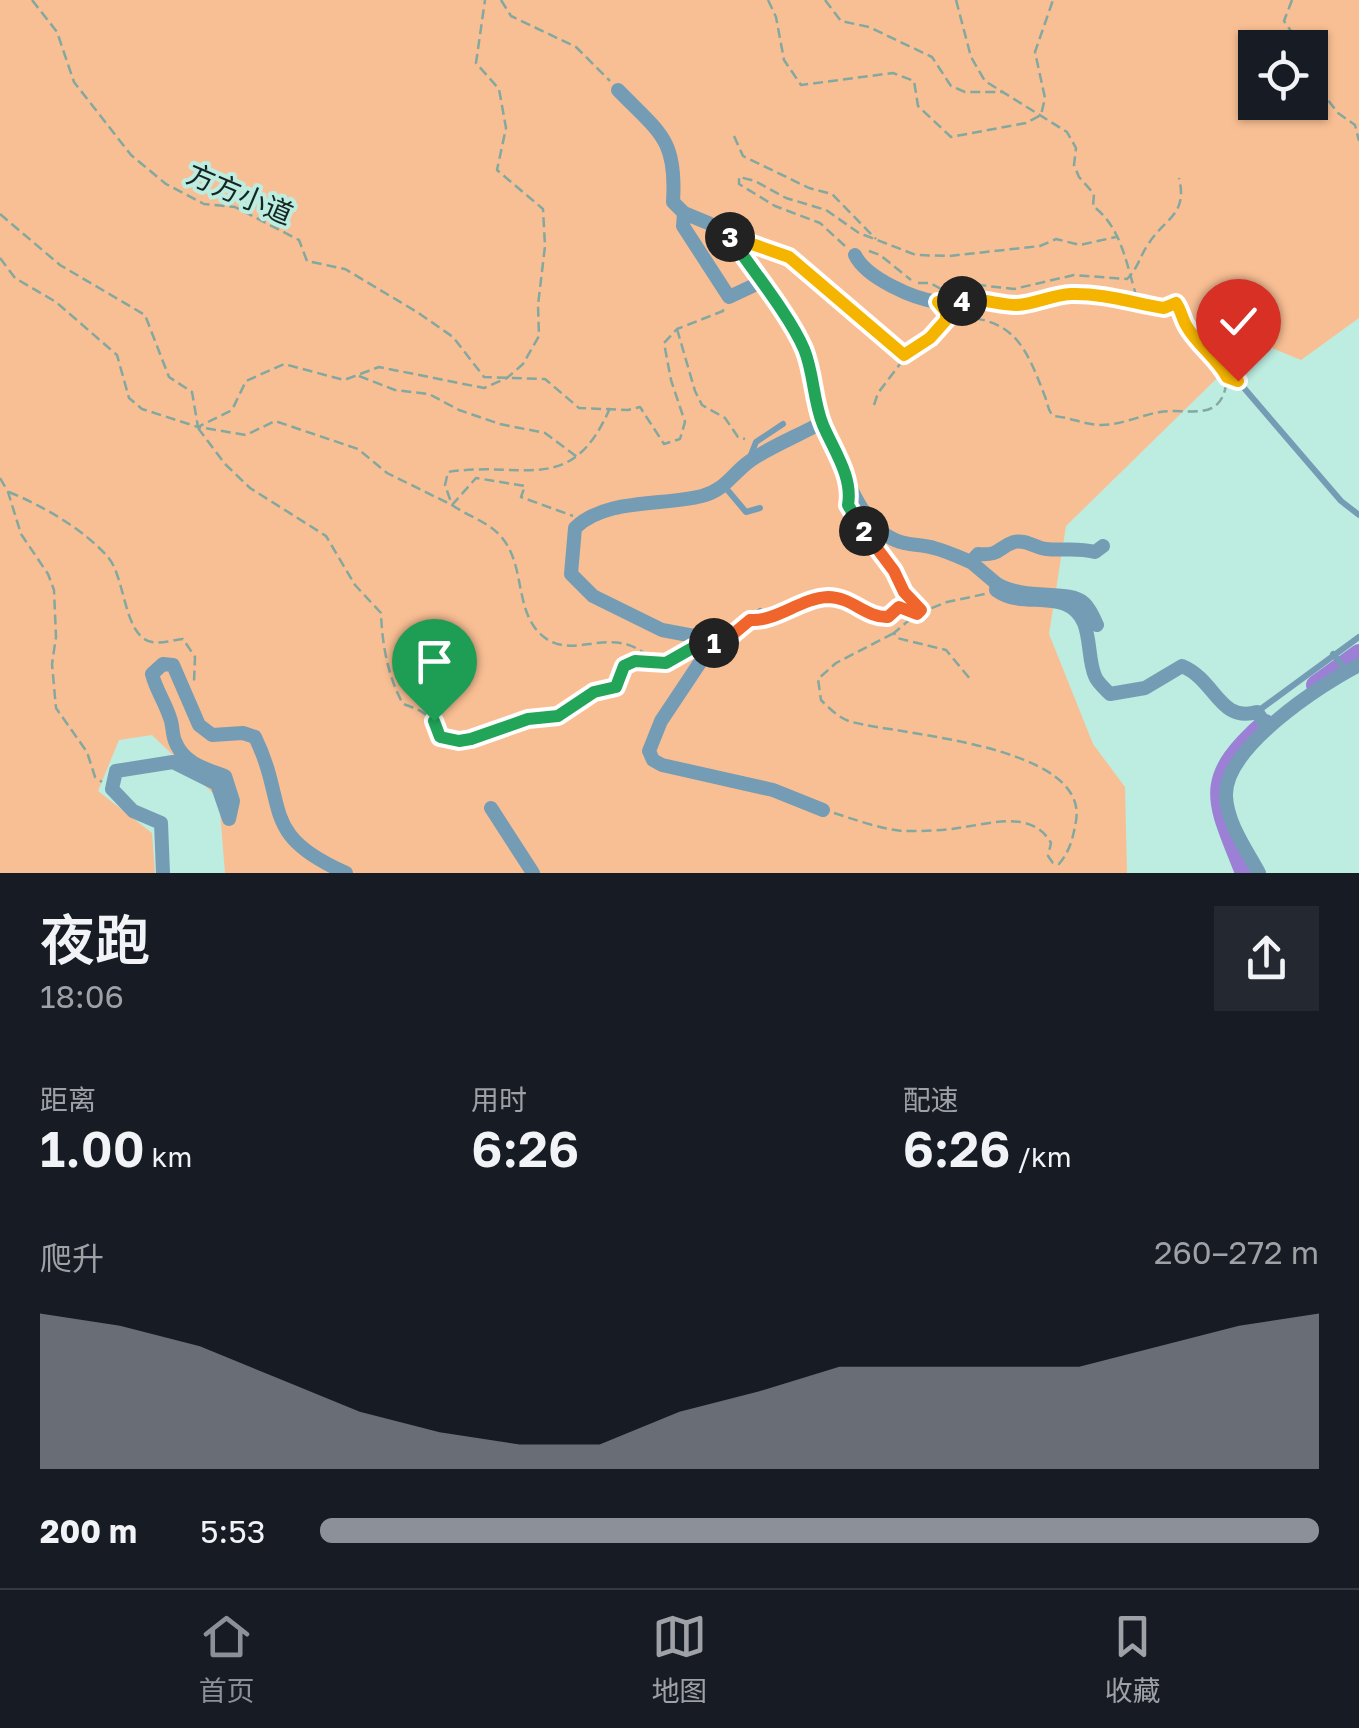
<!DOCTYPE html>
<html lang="zh">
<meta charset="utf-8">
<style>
body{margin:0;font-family:"Golos Text","Noto Sans SC",sans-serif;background:#242831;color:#f1f3f6;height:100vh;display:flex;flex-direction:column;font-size:38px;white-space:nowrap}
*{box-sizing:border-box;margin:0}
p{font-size:32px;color:#9ea1a6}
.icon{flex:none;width:55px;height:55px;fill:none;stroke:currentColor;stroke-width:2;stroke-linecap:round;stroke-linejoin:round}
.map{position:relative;height:873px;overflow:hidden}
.details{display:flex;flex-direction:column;background:#171b24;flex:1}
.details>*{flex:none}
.tools{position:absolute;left:1238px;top:30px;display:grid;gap:20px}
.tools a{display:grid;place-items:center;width:90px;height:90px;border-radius:0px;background:#171b24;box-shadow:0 2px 8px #0004;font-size:50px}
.pin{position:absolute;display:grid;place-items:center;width:85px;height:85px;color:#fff;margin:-102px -42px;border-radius:50% 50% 50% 0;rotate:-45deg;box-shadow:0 0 10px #0007}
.pin .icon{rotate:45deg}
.km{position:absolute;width:50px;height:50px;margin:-25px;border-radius:50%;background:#222;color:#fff;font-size:28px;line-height:50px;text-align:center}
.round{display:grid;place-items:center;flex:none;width:105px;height:105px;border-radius:0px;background:#242831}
.head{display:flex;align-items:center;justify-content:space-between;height:170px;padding:0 40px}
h1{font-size:55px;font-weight:600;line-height:75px}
.figures{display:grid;grid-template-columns:repeat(3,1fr);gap:15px;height:170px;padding:10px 40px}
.figures div{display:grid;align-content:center}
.figures b{font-size:50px;font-weight:600}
.figures small{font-size:28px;font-weight:400}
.figures p{font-size:28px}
.chart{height:280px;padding:20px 40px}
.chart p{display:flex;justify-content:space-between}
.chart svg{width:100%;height:180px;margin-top:10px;fill:#8c9099;opacity:.7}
ul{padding:0 40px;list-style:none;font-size:32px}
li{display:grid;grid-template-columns:160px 120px 1fr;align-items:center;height:75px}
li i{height:25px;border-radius:12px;background:#8c9099}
.tab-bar{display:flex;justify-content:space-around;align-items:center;height:140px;border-top:2px solid #363941;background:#171b24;font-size:28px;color:#9ea1a6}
.tab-bar a{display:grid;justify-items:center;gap:5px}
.tab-bar .selected{color:#8c9099}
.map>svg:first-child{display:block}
.green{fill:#f9bf94;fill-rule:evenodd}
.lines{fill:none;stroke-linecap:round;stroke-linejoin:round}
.river{stroke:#9b80d5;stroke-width:20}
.path{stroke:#83a89f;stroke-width:2.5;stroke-dasharray:10 5;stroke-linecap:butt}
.service{stroke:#759cb5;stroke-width:6}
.minor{stroke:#759cb5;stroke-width:14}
.split-1-casing{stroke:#fff;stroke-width:20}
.split-2-casing{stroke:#fff;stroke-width:20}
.split-3-casing{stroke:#fff;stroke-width:20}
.split-4-casing{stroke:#fff;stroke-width:20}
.split-5-casing{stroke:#fff;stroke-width:20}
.split-1{stroke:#22a559;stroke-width:12}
.split-2{stroke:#f0652b;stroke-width:12}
.split-3{stroke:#22a559;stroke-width:12}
.split-4{stroke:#f5b400;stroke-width:12}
.split-5{stroke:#f5b400;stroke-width:12}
.labels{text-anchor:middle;stroke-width:8;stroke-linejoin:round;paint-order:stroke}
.street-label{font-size:28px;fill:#142622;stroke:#bdece0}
</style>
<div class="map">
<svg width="1359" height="873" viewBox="0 0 1359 873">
<rect width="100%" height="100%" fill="#bdece0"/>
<!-- green -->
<path class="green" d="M0 0H1359V318L1301 360 1255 341 1066 526 1049 634 1093 744 1125 787 1127 873H225L219 799 152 735 119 740 98 791 152 833 155 873H0ZM1255 48H1310V102H1255Z"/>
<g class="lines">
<!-- river -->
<g class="river">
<path d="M1316 685 1359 654"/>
<path d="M1245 873C1217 800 1200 782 1265 724"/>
</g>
<!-- path -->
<g class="path">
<path d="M32 0 57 32 74 82 131 155 166 184 204 204 235 207 299 240 307 261 345 269 417 312 453 337 484 377 545 379 579 408 628 410 640 407 664 444 680 439 685 422 671 380 664 343 677 329 723 311 724 307"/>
<path d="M501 0 511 16 576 47 610 81"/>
<path d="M768 0 776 17 784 60 801 85 893 73 914 81 918 106 951 137 1026 123 1041 115 1045 98 1035 52 1053 0"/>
<path d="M825 0 841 21 869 27 932 57 951 86 965 92H1003"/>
<path d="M956 0 971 57 985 81 1067 132 1076 148 1074 165 1079 177 1094 194 1093 206C1123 228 1127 269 1138 301"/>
<path d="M1292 0 1284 21 1293 34 1297 48"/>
<path d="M1310 77 1338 113 1355 125 1359 141"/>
<path d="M734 136 743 156 809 188 832 194 876 239"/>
<path d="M0 214 60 265 145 315 169 377 192 392 198 427 246 435 275 421 358 449 387 473 452 505 476 478 525 486 521 497 573 516"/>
<path d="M845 246 820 223 775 206 739 184V177L755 181 786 198 826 210 859 233 916 255 949 256 1040 246 1056 239 1080 245 1116 237"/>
<path d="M869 251 880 255 911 280"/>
<path d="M0 258 15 278 56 302 117 355 129 398 142 409 198 427 232 410 246 381 284 364 344 380 379 367 484 388 507 378 523 364 539 336 538 305 545 246 543 209 497 170 506 128 499 89 476 63 485 0"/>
<path d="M918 283H930L941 289 979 285 1014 289 1074 275 1127 279C1138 269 1140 255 1149 243 1165 218 1188 215 1179 178"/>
<path d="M955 302C981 297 993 305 1017 305 1036 304 1052 295 1071 295 1103 293 1133 303 1164 308L1176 303 1187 326 1230 378"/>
<path d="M960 317C1014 319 1026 347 1044 394 1048 403 1047 409 1053 416 1069 417 1083 424 1099 425 1119 426 1141 415 1160 412 1189 407 1222 425 1227 379"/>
<path d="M677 329 695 391 702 405 725 418 738 437 745 439"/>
<path d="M359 376 395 390 429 394 459 410 500 424 545 433 577 457"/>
<path d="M874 405 878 393 900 364"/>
<path d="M610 408C571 498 524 460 448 472L445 485 452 505C469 517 490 522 503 539 526 568 514 614 544 637 575 662 613 621 652 660"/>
<path d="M198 428 225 464 250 488 326 536 355 585 381 613C382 644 388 677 403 704 424 711 433 716 440 737L459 741 471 739 528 719 558 716 594 692 616 687 624 666 635 661 666 663 691 649"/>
<path d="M0 478 8 492 21 534 48 574 54 590 56 637 52 664 56 708 87 752 95 777 102 782"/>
<path d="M9 492C43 506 83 529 107 556 126 576 123 637 152 642 162 644 173 640 183 639L195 657 194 682"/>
<path d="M867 536 894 571 904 592 921 610 894 633 897 638 946 650 971 680"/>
<path d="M766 618C789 604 826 591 852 602 868 608 871 618 888 617L899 607 917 614 947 602 985 594"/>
<path d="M834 813C853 819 884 830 903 831 920 831 941 831 958 828 990 824 1032 809 1051 843L1048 856 1053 863 1059 864C1070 851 1073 838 1076 821 1089 745 901 735 852 722 840 719 830 709 821 700L818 679 836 663 894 633"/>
</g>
<!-- service -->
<g class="service">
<path d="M1238 381 1341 501 1359 515"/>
<path d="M750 457 756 442 783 424"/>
<path d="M725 487 746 512 760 508"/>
<path d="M713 643 731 635 760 611"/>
<path d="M1333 654 1347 671"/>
<path d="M1258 711 1359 637"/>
</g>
<!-- minor -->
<g class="minor">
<path d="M618 90C660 133 677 139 673 202L684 213 725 230 761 282 804 349 821 423"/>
<path d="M684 213 683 226 729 297 761 282"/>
<path d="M726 231 752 244 789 257 893 348 904 355 930 338 946 320 945 311 938 302C914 299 866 278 855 255"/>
<path d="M997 584 971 562 978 554C1001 556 998 547 1014 542 1026 539 1036 548 1046 549 1065 551 1074 547 1095 552L1103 546"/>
<path d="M1097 625C1094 618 1090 609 1084 603 1069 589 1026 601 997 584L996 590C1018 606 1042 595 1065 604 1095 616 1085 653 1095 676 1097 682 1105 689 1110 694L1145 688 1182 666C1216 680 1219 723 1257 712L1267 727"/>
<path d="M491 808 533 873"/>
<path d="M823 810 773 790 662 765 653 760 649 751 661 721 713 643 710 639 662 630 593 596 571 574 575 528C605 498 663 506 702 496 724 490 730 477 746 464 762 450 800 435 821 423 840 458 856 523 895 540 908 546 921 544 934 548 946 551 959 557 971 562"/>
<path d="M163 873 161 823 133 811 112 789 116 771 173 762 217 784 229 819 233 801 225 776C205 769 183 763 175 741 172 734 173 725 170 718 165 702 156 690 152 674L163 664 173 665 199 725 212 735 243 733 255 737C289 807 258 834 346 873"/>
<path d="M1259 873C1246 849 1227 823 1226 796 1224 748 1320 685 1359 665"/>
</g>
</g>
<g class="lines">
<!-- split-1 casing -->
<g class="split-1-casing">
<path id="split-1" d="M434 721 440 737 459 741 471 739 528 719 558 716 594 692 616 687 624 666 635 661 666 663 710 638 714 643"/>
</g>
<!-- split-2 casing -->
<g class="split-2-casing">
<path id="split-2" d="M714 643 732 635 750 620C776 622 801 598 828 597 852 597 866 618 888 617L899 607 917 614 921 610 904 592 894 571 864 531"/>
</g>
<!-- split-3 casing -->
<g class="split-3-casing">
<path id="split-3" d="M730 237C751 268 790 316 804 349 814 373 813 401 823 425 834 451 853 477 848 505L864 531"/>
</g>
<!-- split-4 casing -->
<g class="split-4-casing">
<path id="split-4" d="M730 237 725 230 752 244 789 257 904 355 930 338 946 320V312L938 302 962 301"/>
</g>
<!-- split-5 casing -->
<g class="split-5-casing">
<path id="split-5" d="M962 301C981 297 997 305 1017 305 1035 304 1052 295 1071 294 1103 293 1133 303 1164 308L1176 303C1181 310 1182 318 1186 325 1197 345 1216 357 1227 377L1238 381"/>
</g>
<!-- split-1 -->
<use href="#split-1" class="split-1"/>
<!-- split-2 -->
<use href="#split-2" class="split-2"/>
<!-- split-3 -->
<use href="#split-3" class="split-3"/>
<!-- split-4 -->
<use href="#split-4" class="split-4"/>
<!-- split-5 -->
<use href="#split-5" class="split-5"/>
</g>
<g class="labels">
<!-- street labels -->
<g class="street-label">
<text transform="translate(240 194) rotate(23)" y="10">方方小道</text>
</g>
</g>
</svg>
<div class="tools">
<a><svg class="icon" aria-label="locate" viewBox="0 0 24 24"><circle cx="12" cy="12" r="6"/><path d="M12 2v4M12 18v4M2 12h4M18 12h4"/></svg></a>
</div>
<div class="pin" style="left:434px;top:721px;background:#1e9e55"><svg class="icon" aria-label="arrive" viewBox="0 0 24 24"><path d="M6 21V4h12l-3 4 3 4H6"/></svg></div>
<div class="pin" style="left:1238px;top:381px;background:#d93025"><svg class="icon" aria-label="check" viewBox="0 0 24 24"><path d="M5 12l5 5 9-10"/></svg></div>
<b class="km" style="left:714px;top:643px">1</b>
<b class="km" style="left:864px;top:531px">2</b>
<b class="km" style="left:730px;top:237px">3</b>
<b class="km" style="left:962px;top:301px">4</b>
</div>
<section class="details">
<div class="head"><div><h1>夜跑</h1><p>18:06</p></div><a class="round"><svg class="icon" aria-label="share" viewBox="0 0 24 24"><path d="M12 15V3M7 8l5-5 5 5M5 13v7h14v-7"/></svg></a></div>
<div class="figures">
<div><p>距离</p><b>1.00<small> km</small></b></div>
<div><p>用时</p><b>6:26</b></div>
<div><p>配速</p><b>6:26<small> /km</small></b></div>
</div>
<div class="chart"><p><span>爬升</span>260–272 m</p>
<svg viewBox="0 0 160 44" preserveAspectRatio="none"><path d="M0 44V6L10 9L20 14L30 22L40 30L50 35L60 38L70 38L80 30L90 25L100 19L110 19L120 19L130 19L140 14L150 9L160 6V44z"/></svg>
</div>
<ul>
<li><b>200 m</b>5:53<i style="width:100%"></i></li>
</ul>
</section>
<nav class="tab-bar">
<a class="selected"><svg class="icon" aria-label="home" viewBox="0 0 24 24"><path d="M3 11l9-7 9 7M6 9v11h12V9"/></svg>首页</a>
<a><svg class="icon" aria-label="map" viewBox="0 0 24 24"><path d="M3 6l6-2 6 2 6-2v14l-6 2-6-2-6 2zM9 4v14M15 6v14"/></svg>地图</a>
<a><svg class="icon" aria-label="saved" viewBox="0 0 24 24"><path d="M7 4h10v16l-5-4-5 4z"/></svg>收藏</a>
</nav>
